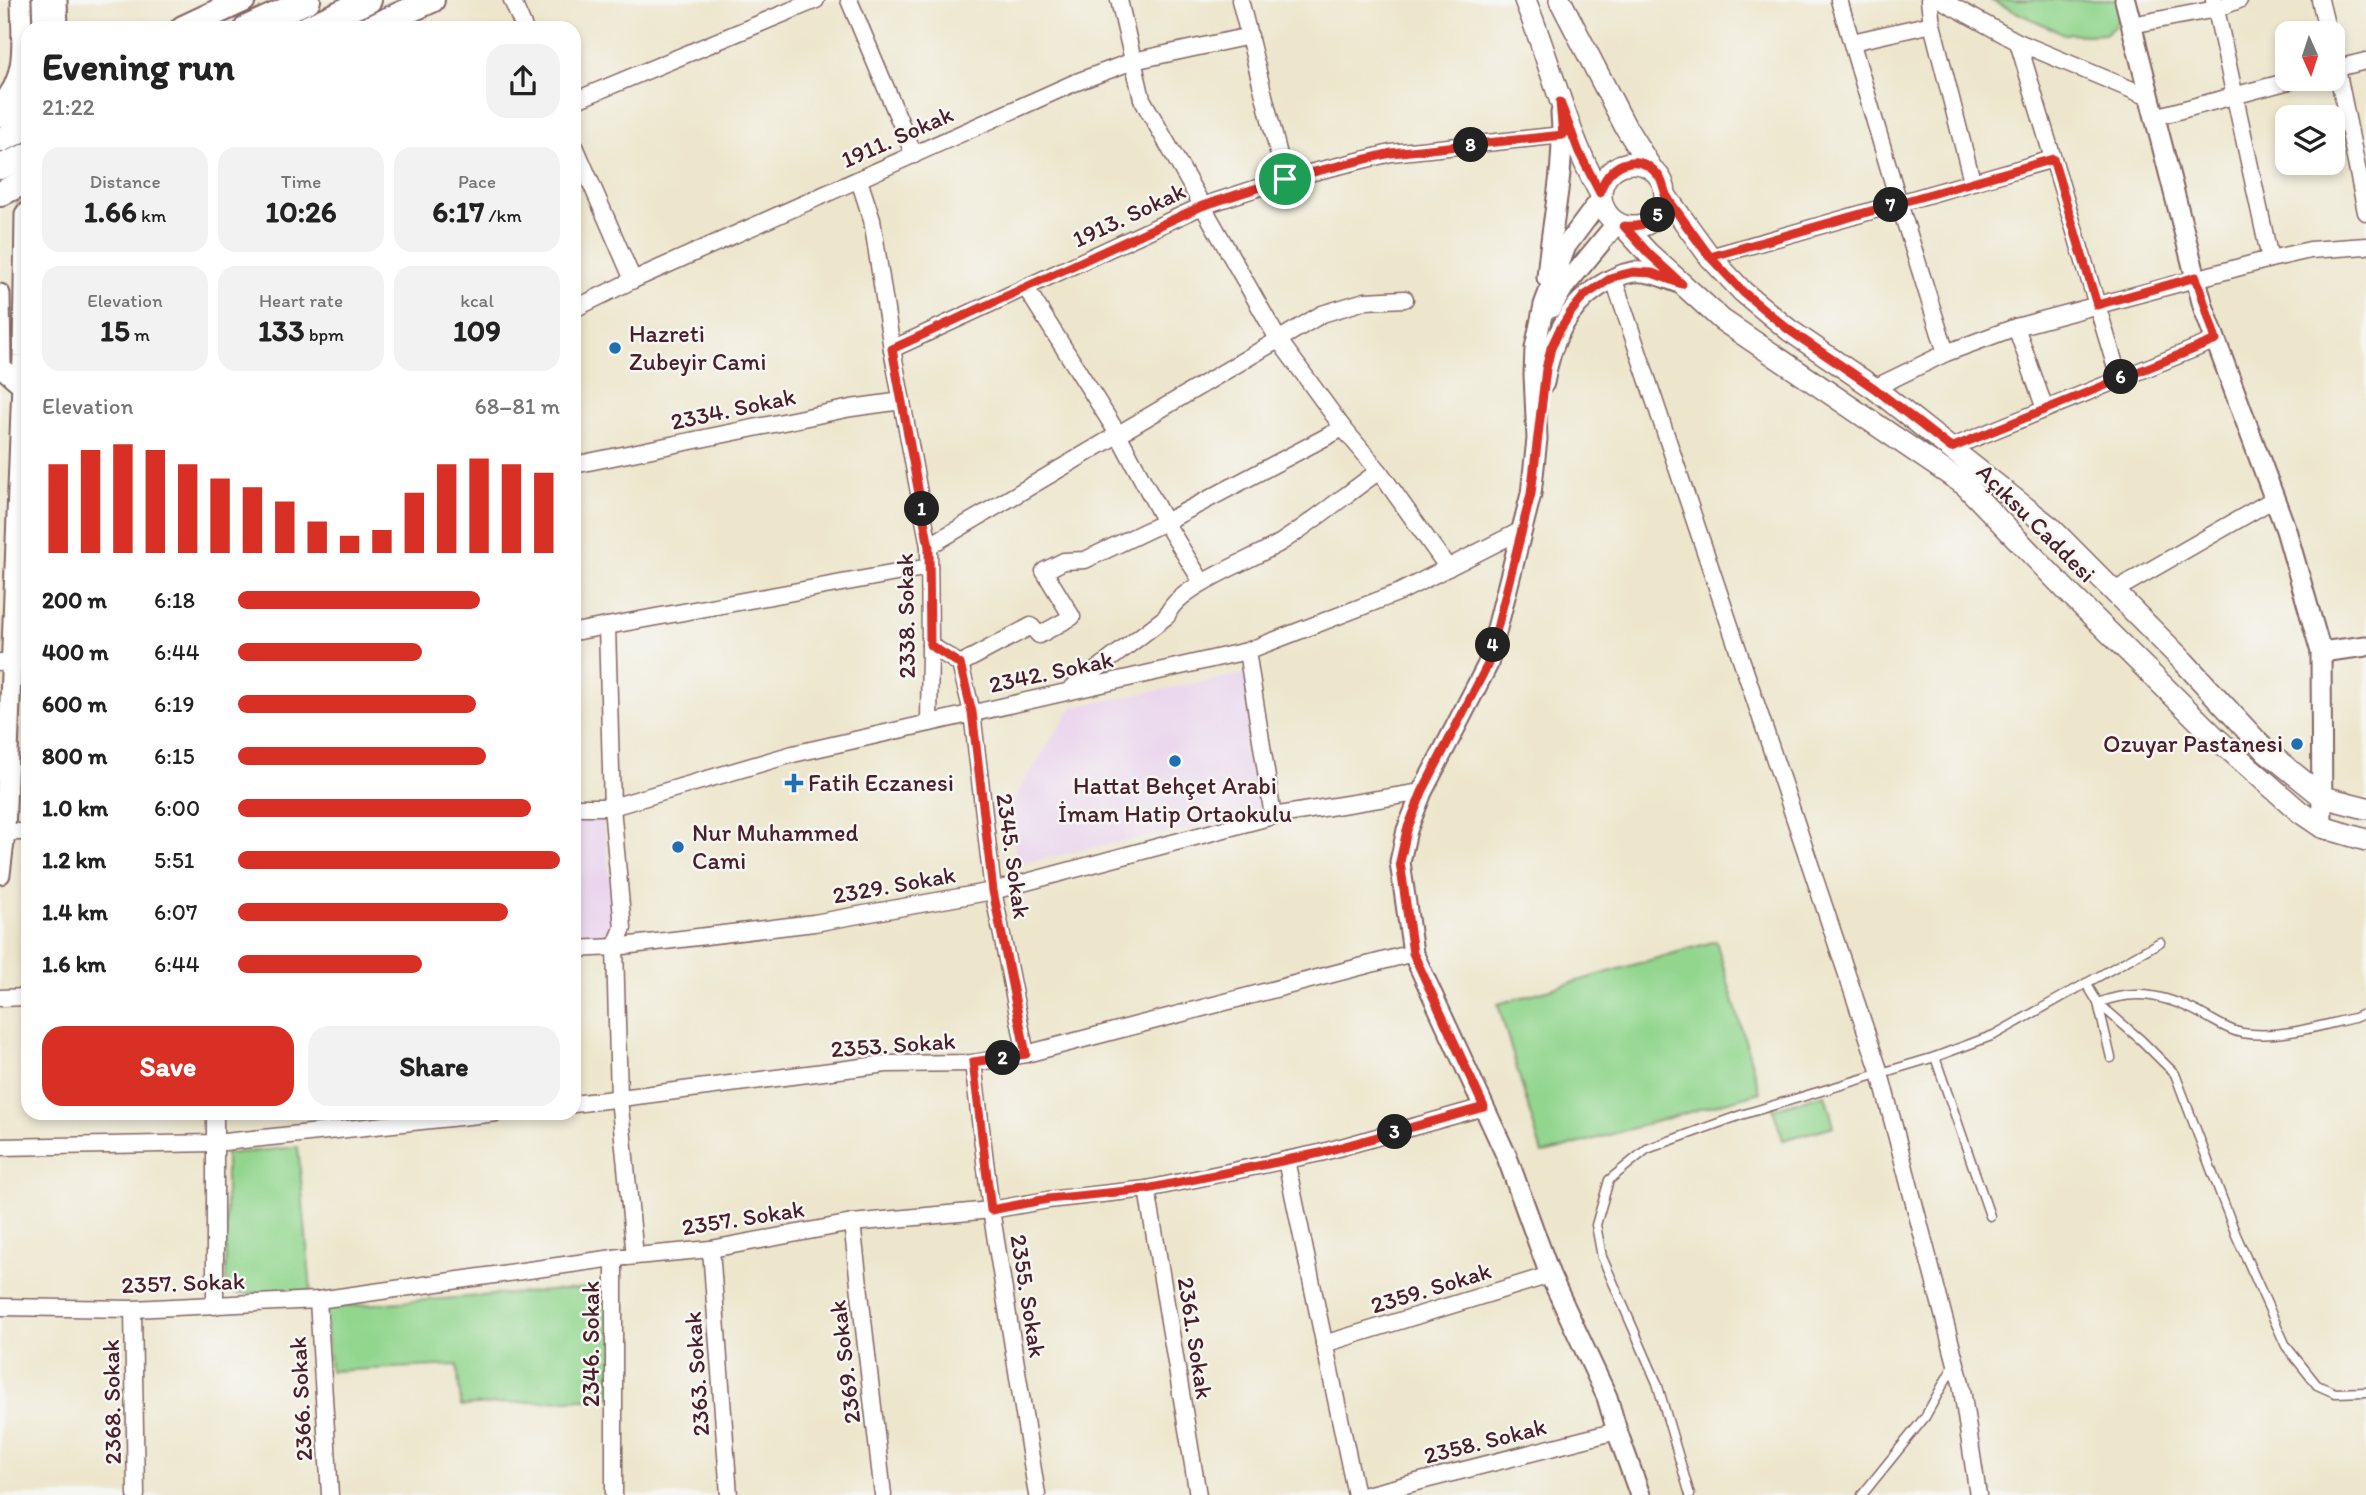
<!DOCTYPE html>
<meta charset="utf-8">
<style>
body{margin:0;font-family:Itim,sans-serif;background:#f2f2f2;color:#222;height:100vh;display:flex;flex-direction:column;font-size:26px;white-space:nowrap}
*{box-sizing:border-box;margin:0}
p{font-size:23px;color:#767676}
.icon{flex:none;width:38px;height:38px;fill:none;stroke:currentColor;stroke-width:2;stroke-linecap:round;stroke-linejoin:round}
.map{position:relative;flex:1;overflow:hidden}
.panel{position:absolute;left:21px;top:21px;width:560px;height:1099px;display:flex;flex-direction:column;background:#fff;border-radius:21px;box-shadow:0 4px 10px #0003}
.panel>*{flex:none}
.needle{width:46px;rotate:177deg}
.controls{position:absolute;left:2275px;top:21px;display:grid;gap:14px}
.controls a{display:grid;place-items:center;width:70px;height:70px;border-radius:14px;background:#fff;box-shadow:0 4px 10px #0003;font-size:35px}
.pin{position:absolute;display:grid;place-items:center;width:60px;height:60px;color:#fff;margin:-30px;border:4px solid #fff;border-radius:50%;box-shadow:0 2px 7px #0007}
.km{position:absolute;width:35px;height:35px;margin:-18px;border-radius:50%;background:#222;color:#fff;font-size:19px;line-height:35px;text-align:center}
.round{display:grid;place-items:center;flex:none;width:74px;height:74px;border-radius:21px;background:#f2f2f2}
.headline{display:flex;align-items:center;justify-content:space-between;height:119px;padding:0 21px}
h1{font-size:38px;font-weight:700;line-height:52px}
.figures{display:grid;grid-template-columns:repeat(3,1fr);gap:10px;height:119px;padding:7px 21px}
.figures div{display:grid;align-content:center;border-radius:18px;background:#f2f2f2;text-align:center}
.figures b{font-size:30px;font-weight:700}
.figures small{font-size:19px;font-weight:400}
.figures p{font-size:19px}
.chart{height:196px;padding:14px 21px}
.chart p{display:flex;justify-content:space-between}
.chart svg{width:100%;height:126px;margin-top:7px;stroke:#d93025;stroke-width:6}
.button{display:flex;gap:14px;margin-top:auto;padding:14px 21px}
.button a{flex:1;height:80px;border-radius:21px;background:#d93025;color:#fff;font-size:28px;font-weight:700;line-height:80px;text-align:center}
.button a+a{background:#f2f2f2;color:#222}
ul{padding:0 21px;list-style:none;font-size:23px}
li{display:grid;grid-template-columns:112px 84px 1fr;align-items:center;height:52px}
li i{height:18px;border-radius:9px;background:#d93025}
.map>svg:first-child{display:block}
.built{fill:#e9d1ed}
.green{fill:#92d68e;stroke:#6e7a5c;stroke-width:2}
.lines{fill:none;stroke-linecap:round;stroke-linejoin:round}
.tertiary-tunnel{stroke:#ccbeac;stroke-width:19;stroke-dasharray:19 10;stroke-linecap:butt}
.service-casing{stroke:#836563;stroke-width:11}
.minor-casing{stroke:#836563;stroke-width:19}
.tertiary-casing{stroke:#836563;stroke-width:23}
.secondary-casing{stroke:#836563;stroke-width:24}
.trunk-casing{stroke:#836563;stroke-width:28}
.service{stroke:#fff;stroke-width:8}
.minor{stroke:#fff;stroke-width:16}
.tertiary{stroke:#fff;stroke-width:19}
.secondary{stroke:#fff;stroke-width:21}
.trunk{stroke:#fff;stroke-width:24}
.route-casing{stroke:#fff;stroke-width:14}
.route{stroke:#d93025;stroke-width:9}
.poi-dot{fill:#1f6fb2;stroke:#f6f6f2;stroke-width:2.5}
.labels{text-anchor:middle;stroke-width:5;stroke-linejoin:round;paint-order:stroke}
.street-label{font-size:24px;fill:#4a1f2b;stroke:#f6f6f2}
.poi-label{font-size:24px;fill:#4a1f2b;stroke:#f6f6f2;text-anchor:start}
</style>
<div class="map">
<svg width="2366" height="1495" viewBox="0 0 2366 1495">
<rect width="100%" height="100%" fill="#f6f6f2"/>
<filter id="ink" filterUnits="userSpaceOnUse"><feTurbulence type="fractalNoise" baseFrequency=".0143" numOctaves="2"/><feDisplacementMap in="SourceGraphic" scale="14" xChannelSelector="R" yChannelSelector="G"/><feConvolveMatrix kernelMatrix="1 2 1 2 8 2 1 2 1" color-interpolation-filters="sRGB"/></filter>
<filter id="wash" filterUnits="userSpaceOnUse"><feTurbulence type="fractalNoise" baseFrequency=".00686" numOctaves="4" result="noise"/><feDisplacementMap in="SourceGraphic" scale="28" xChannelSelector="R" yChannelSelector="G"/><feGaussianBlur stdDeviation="1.57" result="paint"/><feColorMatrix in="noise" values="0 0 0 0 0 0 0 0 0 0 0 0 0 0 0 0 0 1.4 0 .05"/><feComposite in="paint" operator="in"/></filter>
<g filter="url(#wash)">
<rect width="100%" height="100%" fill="#ede6cc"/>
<!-- built -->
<g class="built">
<path d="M1249 673 1273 816 1107 844 1017 865 1009 806 1072 707Z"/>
<path d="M603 818 617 937 574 942V821Z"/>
</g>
<!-- green -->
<g class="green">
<path d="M1990 0H2118L2121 11 2115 26 2105 34 2087 35 2064 34Z"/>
<path d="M1716 941 1760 1092 1542 1154 1498 1004Z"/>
<path d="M1825 1094 1834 1126 1783 1140 1773 1109Z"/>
<path d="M298 1147 311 1291 239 1294 231 1291 226 1280V1154Z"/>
<path d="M612 1286 617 1397 461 1406 457 1365 330 1371 324 1308Z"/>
</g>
</g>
<g filter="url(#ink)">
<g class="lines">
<!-- tertiary-tunnel -->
<path class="tertiary-tunnel" d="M25 214 28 189"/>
<!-- service casing -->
<g class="service-casing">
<g id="service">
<path d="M2086 983 2098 1003 2111 1058"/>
<path d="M2366 1013 2354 1018C2318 1026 2279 1039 2242 1033 2230 1031 2218 1023 2207 1017 2171 997 2139 987 2098 1003L2141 1040 2175 1074 2236 1235 2286 1346 2317 1385 2335 1393 2366 1392"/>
<path d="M1935 1057 1990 1216"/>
<path d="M1690 1495 1657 1383 1602 1257 1596 1225 1609 1180 1647 1149 1741 1115 1935 1057 1994 1035 2160 942"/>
<path d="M1862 1495 1925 1417 1954 1365"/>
</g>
</g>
<!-- minor casing -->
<g class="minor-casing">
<g id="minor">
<path d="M512 0 524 28"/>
<path d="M849 0 914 155"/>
<path d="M1240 0 1285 179"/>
<path d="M1839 0 1899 203 1946 353"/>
<path d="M1929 0 1932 24 1972 181"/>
<path d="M1941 0 2018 42 2149 97"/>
<path d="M2214 0 2270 259"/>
<path d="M2320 0 2328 33"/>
<path d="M2131 25 2216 9 2239 0"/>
<path d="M1852 42 1932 24"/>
<path d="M2018 42 2119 378"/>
<path d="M2333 49 2366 212"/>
<path d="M2333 69 2366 61"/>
<path d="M574 101 816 0"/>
<path d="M2155 117 2297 79"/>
<path d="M574 144 633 280"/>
<path d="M859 180 872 220 892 349 929 546 930 645 929 723"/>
<path d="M1710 257 2053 159"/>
<path d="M1613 277 1880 1073 1961 1383 1978 1495"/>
<path d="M1026 288 1118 434 1165 522 1202 582"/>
<path d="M574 309 633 280 1074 83 1133 61 1250 36"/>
<path d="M2016 327 2045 409"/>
<path d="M892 349 1202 206 1285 179 1391 153 1563 135"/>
<path d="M1874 388 1946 353 2016 327 2270 259 2310 250 2366 246"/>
<path d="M1950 448 2216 340"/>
<path d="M574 465 851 408 902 401"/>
<path d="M1379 471 1448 568"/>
<path d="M929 546 1322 314 1365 301 1405 299"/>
<path d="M2114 591 2274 499"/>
<path d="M607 626 612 807 623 928 615 947 619 1098 635 1256 614 1258V1495"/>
<path d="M574 632 929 567"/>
<path d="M930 645 960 664 1031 626 1039 635 1072 617 1044 571 1064 561 1085 560 1165 522 1343 428"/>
<path d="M1247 651 1273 816"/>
<path d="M0 662 28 664"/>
<path d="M960 664 972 712 993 891 1026 1054"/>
<path d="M1071 689 1167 616C1175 587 1257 558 1283 541 1316 519 1347 494 1379 471L1343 428 1278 339 1142 99 1119 0"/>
<path d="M574 807H612L793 754 1247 651 1400 592 1522 530"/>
<path d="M0 832H28"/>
<path d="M574 949 615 947 814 923 993 891 1273 816 1422 792"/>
<path d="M0 998 28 997"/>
<path d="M973 1063 991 1210 1037 1495"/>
<path d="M574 1104 886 1064 973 1063 1026 1054 1413 953"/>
<path d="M0 1147 215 1143 497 1113"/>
<path d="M1286 1160 1356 1495"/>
<path d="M1147 1189 1198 1495"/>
<path d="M852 1223 883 1495"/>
<path d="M711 1249 729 1495"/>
<path d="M318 1300 330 1495"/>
<path d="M215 1306V1113"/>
<path d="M0 1307 133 1309 318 1300 614 1258 711 1249 852 1223 991 1210 1048 1200 1147 1189 1320 1153 1484 1107"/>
<path d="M133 1309 136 1495"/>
<path d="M1324 1344 1550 1275"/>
<path d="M1366 1495 1617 1431"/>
</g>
</g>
<!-- tertiary casing -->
<g class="tertiary-casing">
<g id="tertiary">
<path d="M42 0 43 28"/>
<path d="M57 0 58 28"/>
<path d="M2125 0 2203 306 2286 530 2321 652 2322 827"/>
<path d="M0 105C29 78 21 35 21 0"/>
<path d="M1601 199 1566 246 1544 305 1535 348 1534 375 1537 439 1531 494 1488 664 1422 792 1407 830 1400 862 1413 953 1507 1157 1550 1275 1607 1397 1617 1431 1640 1495"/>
<path d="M1547 278C1551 222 1566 169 1561 113"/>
<path d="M0 294 1 367 22 385"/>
<path d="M1551 308 1564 287 1617 223"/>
<path d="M1544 383C1550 345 1565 309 1598 287 1609 280 1620 274 1633 272 1649 270 1665 278 1680 283"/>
<path d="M2321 652 2366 646"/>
<path d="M0 874 5 833 23 356 25 214"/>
</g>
</g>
<!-- secondary casing -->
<g class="secondary-casing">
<g id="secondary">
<path d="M1525 0C1551 64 1566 132 1600 193"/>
<path d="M1560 0 1625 126 1651 168"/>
<circle cx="1633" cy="195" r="32"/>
<path d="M1665 195 1710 257 1743 292 1789 330 1874 388 2050 527 2184 662 2266 751 2323 797 2366 808"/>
<path d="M1624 227 1648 253 1722 320 1965 485 2067 591 2216 738 2300 812 2322 827 2366 840"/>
</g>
</g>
<!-- trunk casing -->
<g class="trunk-casing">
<g id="trunk">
<path d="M183 28 243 0"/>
<path d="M247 28 308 0"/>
<path d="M307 28 369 0"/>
<path d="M370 28 432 0"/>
<path d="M0 114 28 101"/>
<path d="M0 140 28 127"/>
<path d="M0 167 28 155"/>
<path d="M0 194 28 180"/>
</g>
</g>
<!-- service -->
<use href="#service" class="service"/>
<!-- minor -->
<use href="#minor" class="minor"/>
<!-- tertiary -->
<use href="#tertiary" class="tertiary"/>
<!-- secondary -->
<use href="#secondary" class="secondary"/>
<!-- trunk -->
<use href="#trunk" class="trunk"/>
</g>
</g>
<g class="lines" filter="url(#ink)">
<!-- route casing -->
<g class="route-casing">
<path id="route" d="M1285 179 1202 206 892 349 929 547 930 645 960 664 972 712 993 891 1026 1054 973 1062 991 1210 1048 1199 1147 1189 1320 1153 1484 1107 1413 953 1400 862 1407 830 1422 792 1488 664 1531 494 1546 369 1551 348 1559 331 1571 312 1584 296 1613 277 1633 272 1652 273 1682 284 1648 253 1624 226C1645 228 1664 218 1665 195L1710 257 1743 292 1789 330 1874 388 1951 448 2216 340 2196 277 2097 305 2053 159 1710 257C1695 237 1680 219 1668 198 1663 191 1664 181 1657 174 1636 149 1606 166 1600 193L1579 152 1560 102 1563 135 1391 153 1285 179"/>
</g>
<!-- route -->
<use href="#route" class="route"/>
</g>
<!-- markers -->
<g class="poi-dot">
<circle cx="615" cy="348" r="7"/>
<circle cx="2297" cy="744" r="7"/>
<circle cx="1175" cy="761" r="7"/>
<path d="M790.5 772.5h7v7h7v7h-7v7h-7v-7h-7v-7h7z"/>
<circle cx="678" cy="847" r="7"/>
</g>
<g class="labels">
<!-- street labels -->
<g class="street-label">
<text transform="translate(897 137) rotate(-24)" y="8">1911. Sokak</text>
<text transform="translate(1129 215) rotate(-25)" y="8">1913. Sokak</text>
<text transform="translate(733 409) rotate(-12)" y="8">2334. Sokak</text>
<text transform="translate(2036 523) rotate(45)" y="8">Açıksu Caddesi</text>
<text transform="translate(906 616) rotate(-91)" y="8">2338. Sokak</text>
<text transform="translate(1051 672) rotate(-12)" y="8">2342. Sokak</text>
<text transform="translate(1013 856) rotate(82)" y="8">2345. Sokak</text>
<text transform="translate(894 885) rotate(-10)" y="8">2329. Sokak</text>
<text transform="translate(893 1045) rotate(-4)" y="8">2353. Sokak</text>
<text transform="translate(743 1218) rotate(-9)" y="8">2357. Sokak</text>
<text transform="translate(183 1283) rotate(-2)" y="8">2357. Sokak</text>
<text transform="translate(1431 1288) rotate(-17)" y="8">2359. Sokak</text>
<text transform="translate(1028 1296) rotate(81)" y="8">2355. Sokak</text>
<text transform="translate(1195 1338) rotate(81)" y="8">2361. Sokak</text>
<text transform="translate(591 1344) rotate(-90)" y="8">2346. Sokak</text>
<text transform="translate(845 1362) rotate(-97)" y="8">2369. Sokak</text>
<text transform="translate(697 1374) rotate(-94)" y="8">2363. Sokak</text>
<text transform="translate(301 1399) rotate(-93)" y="8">2366. Sokak</text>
<text transform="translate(112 1402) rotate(-91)" y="8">2368. Sokak</text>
<text transform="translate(1485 1441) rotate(-14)" y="8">2358. Sokak</text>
</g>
<!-- poi labels -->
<g class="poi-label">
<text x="629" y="342">Hazreti<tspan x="629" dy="28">Zubeyir Cami</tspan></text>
<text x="2283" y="752" text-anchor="end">Ozuyar Pastanesi</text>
<text x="808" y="791">Fatih Eczanesi</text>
<text x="1175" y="794" text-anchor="middle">Hattat Behçet Arabi<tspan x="1175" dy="28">İmam Hatip Ortaokulu</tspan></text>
<text x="692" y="841">Nur Muhammed<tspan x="692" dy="28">Cami</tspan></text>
</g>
</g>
</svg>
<div class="controls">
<a><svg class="needle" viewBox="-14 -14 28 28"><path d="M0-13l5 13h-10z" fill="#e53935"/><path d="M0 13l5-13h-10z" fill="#767676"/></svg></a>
<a><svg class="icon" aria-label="layers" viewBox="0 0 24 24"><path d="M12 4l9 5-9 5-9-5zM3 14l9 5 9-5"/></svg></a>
</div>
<div class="pin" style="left:1285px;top:179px;background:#1e9e55"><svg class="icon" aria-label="arrive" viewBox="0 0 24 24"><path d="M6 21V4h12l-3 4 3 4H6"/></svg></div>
<b class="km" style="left:922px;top:509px">1</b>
<b class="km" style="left:1003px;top:1058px">2</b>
<b class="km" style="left:1395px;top:1132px">3</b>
<b class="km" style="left:1493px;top:645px">4</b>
<b class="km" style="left:1658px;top:215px">5</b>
<b class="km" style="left:2121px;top:377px">6</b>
<b class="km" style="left:1891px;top:205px">7</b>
<b class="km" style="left:1471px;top:145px">8</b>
<section class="panel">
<div class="headline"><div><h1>Evening run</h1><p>21:22</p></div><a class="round"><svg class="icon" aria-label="share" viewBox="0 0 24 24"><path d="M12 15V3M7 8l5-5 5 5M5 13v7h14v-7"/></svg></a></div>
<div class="figures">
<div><p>Distance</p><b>1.66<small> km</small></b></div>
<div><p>Time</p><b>10:26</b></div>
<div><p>Pace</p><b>6:17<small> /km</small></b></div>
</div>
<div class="figures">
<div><p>Elevation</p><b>15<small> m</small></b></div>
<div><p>Heart rate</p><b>133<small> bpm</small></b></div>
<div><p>kcal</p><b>109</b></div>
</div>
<div class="chart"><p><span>Elevation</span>68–81 m</p>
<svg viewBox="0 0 160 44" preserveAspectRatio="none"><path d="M5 44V13M15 44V8M25 44V6M35 44V8M45 44V13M55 44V18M65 44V21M75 44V26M85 44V33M95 44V38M105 44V36M115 44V23M125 44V13M135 44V11M145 44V13M155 44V16"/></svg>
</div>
<ul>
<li><b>200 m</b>6:18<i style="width:75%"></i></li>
<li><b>400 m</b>6:44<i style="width:57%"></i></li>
<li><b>600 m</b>6:19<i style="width:74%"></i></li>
<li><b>800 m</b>6:15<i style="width:77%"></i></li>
<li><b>1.0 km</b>6:00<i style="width:91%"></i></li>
<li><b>1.2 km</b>5:51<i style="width:100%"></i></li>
<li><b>1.4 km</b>6:07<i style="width:84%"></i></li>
<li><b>1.6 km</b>6:44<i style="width:57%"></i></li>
</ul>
<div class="button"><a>Save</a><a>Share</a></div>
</section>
</div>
